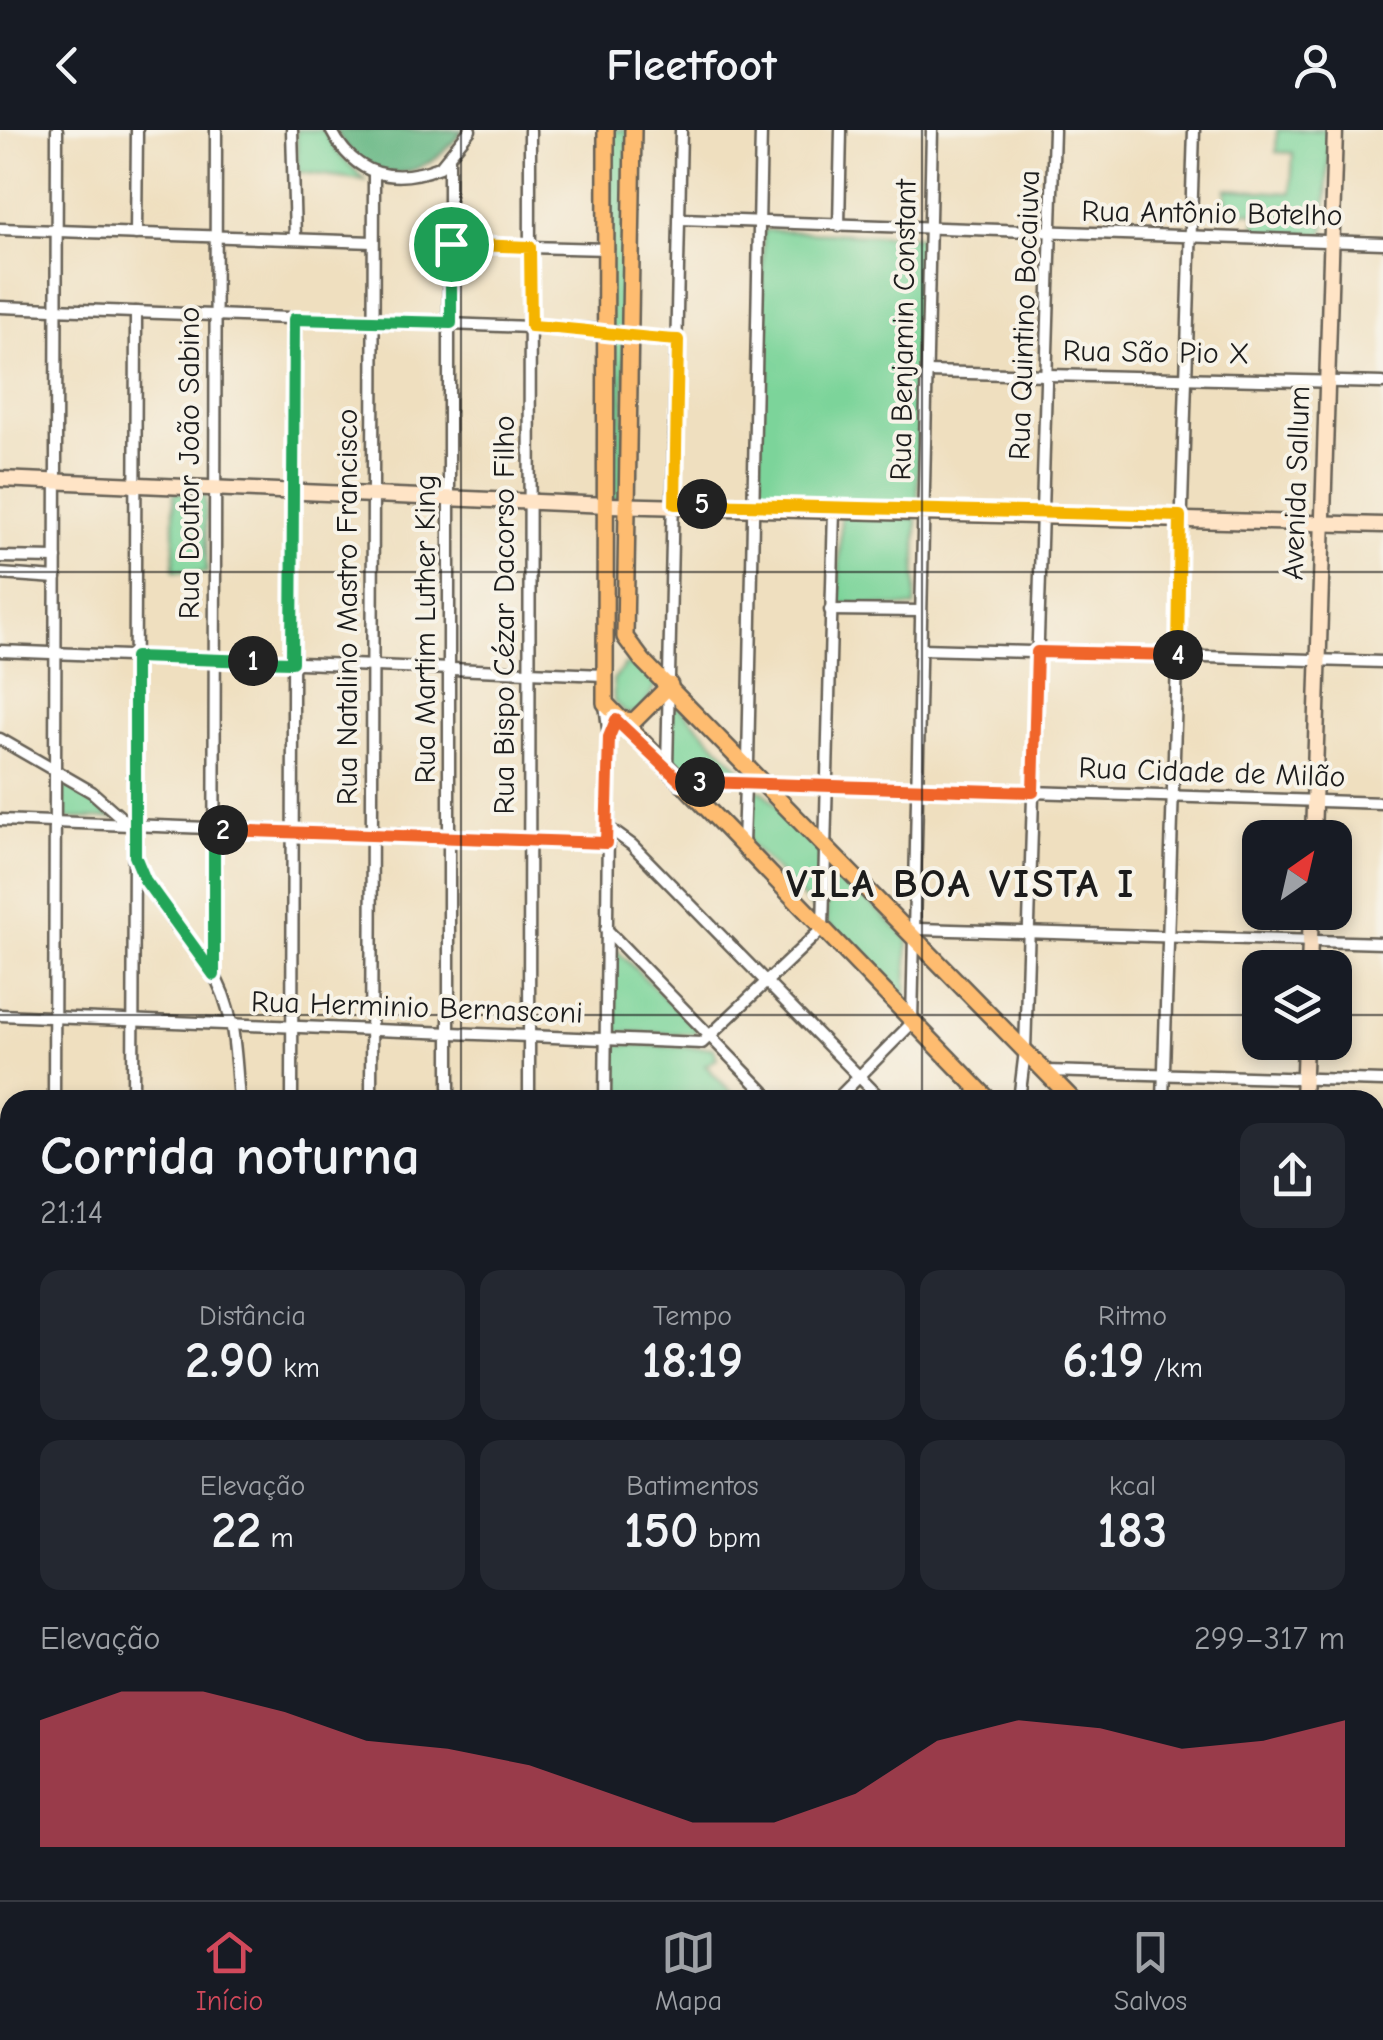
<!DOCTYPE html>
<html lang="pt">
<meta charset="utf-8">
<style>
body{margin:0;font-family:"Comic Neue",sans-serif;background:#242831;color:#f1f3f6;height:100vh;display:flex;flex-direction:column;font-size:38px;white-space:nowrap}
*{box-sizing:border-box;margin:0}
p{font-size:32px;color:#9ea1a6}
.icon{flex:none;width:55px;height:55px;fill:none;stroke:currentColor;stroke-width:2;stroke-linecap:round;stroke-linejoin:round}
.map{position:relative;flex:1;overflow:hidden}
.side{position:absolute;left:0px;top:960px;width:1385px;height:810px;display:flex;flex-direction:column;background:#171b24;border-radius:30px 30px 0 0;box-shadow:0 5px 15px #0003}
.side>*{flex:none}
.needle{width:65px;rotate:34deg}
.buttons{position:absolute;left:1242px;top:690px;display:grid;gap:20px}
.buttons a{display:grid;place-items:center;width:110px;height:110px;border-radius:20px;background:#171b24;box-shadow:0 5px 15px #0003;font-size:50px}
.pin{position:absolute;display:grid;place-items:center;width:85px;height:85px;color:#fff;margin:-42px;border:5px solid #fff;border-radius:50%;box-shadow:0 2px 10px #0007}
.km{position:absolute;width:50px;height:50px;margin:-25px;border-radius:50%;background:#222;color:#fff;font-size:28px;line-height:50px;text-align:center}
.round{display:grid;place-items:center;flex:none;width:105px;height:105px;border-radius:20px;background:#242831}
.overview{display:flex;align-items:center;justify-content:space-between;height:170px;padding:0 40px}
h1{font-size:55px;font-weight:700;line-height:75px}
.stats{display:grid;grid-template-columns:repeat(3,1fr);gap:15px;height:170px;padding:10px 40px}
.stats div{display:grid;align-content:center;border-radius:20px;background:#242831;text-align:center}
.stats b{font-size:50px;font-weight:700}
.stats small{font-size:28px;font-weight:400}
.stats p{font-size:28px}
.chart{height:280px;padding:20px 40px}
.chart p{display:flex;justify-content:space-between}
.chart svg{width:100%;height:180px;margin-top:10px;fill:#d1495b;opacity:.7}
header{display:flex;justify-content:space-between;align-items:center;height:130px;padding:0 40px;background:#171b24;font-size:45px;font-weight:700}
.tabs{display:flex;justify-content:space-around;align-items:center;height:140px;border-top:2px solid #363941;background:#171b24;font-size:28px;color:#9ea1a6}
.tabs a{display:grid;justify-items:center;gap:5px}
.tabs .on{color:#d1495b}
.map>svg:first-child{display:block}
.green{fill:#7bd49a;stroke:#4c785b;stroke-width:2.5}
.forest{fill:#64b682;stroke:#40694f;stroke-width:2.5}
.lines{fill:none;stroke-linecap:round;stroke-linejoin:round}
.stream{stroke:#82b2ed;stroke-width:2.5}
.street-casing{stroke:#666055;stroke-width:15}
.secondary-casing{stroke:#666055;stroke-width:19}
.primary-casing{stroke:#666055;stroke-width:20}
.street{stroke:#fff;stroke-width:10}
.secondary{stroke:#ffe4c6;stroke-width:14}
.primary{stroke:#febc70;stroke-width:15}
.split-1-casing{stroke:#fff;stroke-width:20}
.split-2-casing{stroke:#fff;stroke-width:20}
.split-3-casing{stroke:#fff;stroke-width:20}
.split-4-casing{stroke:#fff;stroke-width:20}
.split-5-casing{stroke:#fff;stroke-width:20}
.split-6-casing{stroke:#fff;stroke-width:20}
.split-1{stroke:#22a559;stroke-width:12}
.split-2{stroke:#22a559;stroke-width:12}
.split-3{stroke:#f0652b;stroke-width:12}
.split-4{stroke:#f0652b;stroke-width:12}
.split-5{stroke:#f5b400;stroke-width:12}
.split-6{stroke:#f5b400;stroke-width:12}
.grid{fill:none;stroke:#1c1c1c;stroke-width:2.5;stroke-opacity:0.55}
.labels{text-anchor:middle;stroke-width:8;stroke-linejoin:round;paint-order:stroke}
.street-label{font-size:30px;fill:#1c1c1c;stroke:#f7f3e8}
.district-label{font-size:40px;font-weight:bold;letter-spacing:2.5px;fill:#1c1c1c;stroke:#f7f3e8}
</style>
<header><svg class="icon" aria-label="back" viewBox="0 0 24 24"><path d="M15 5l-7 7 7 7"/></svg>Fleetfoot<svg class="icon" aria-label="person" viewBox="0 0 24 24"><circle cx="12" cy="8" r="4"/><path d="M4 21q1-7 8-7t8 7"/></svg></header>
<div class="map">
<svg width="1383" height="1770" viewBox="0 0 1383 1770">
<rect width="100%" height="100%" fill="#f7f3e8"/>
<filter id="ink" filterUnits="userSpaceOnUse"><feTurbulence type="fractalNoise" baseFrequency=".01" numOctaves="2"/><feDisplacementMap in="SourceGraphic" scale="20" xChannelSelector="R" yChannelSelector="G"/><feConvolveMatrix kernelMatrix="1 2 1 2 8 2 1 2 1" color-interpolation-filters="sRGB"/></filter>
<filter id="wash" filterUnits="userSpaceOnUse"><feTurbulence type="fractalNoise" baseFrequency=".0048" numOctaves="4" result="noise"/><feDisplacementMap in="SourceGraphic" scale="40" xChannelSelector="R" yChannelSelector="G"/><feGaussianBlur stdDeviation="2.25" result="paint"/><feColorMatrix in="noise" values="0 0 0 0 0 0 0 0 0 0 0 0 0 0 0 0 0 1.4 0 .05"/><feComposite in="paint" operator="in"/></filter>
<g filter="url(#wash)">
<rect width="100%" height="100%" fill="#efdfbf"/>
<!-- green -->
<g class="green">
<path d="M296 0H324L336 21 365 50 298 42Z"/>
<path d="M611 0H629L623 369 603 368Z"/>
<path d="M1277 0H1330L1324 105H1255L1256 83 1226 80V59L1291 63 1293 23 1276 22Z"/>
<path d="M763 100 921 107 918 372 913 377 763 371 759 367Z"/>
<path d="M174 362 205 365 207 443 174 441Z"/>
<path d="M841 385 917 388 915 477 838 474Z"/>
<path d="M625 535H639L656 554 642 581 626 584 614 572 613 550Z"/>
<path d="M672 569 745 644V647H683L669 636Z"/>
<path d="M64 651 114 688 57 689 59 652Z"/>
<path d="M753 659 763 661 820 720 819 785 748 712Z"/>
<path d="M829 733 908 809 906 873 826 791Z"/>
<path d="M615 819 696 898 695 904 613 902 609 823Z"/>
<path d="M614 914 714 918 717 929 705 935 739 970H610Z"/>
</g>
<!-- forest -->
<g class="forest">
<path d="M334 0H463C440 32 397 60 359 32 350 25 341 9 334 0Z"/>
<path d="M179 1760H305L282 1770H174Z"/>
</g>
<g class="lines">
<!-- stream -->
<path class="stream" d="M212 1770 219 1762 230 1760"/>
</g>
</g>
<g filter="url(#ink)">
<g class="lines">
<!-- street casing -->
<g class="street-casing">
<g id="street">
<path d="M292 0 295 108"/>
<path d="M331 0C355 46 393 55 440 37L470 0"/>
<path d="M449 29V970"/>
<path d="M680 89 1383 113"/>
<path d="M839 96 841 0"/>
<path d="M0 99 373 112"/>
<path d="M136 104 137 0"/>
<path d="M451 115 608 119"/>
<path d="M0 177 608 200 632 207 679 210"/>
<path d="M927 242 1383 253"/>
<path d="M0 427 56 428"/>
<path d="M0 444 56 448"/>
<path d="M830 480 921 481"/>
<path d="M921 519 1383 532"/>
<path d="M0 521 604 545"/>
<path d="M605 574 609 607 605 970"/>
<path d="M0 609 92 662 126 692"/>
<path d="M748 634 761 0"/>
<path d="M667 638 681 0"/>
<path d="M680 651 1383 673"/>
<path d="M0 690 606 713"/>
<path d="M606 696 632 715 882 970"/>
<path d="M743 714 745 654"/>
<path d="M138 733C155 775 187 806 212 842 236 879 235 928 239 970"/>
<path d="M606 799 772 970"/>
<path d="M911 802 918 799 1383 813"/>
<path d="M214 845 216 0"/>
<path d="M0 885 702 913 823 798 834 379"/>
<path d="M1047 941 1383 951"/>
<path d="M54 970 57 0"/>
<path d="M133 970 136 182"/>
<path d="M292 970 294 189"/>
<path d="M371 970 374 45"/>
<path d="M529 970 530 0"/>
<path d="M836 970 912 893 932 0"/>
<path d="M1019 970 1025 921 1054 0"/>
<path d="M1163 970 1194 0"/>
<path d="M0 1052 10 1053"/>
<path d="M0 1085 10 1084"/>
<path d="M1375 1091 1383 1092"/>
<path d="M0 1252 10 1199"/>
<path d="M918 1770 923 1760"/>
<path d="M1003 1770 1009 1760"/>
<path d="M1119 1770 1126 1760"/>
<path d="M1307 1770 1308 1760"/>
</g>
</g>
<!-- secondary casing -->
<g class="secondary-casing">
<g id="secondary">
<path d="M0 349 608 375 1383 395"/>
<path d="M1313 708 1335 0"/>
<path d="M1309 838 1311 782"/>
<path d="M1303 970 1305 912"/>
<path d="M1375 1481 1383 1471"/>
<path d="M1375 1500 1383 1490"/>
<path d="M1375 1672H1383"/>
<path d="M1375 1687H1383"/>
<path d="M1212 1770 1214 1760"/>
</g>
</g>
<!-- primary casing -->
<g class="primary-casing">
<g id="primary">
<path d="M606 0 605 573 989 970"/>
<path d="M633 0 625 507 643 531 1073 970"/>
<path d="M616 589 634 591 670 555"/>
<path d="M1375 1186 1383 1187"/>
<path d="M1375 1308 1383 1316"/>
<path d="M1375 1336 1383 1344"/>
</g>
</g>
<!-- street -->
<use href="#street" class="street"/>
<!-- secondary -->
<use href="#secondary" class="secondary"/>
<!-- primary -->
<use href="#primary" class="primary"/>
</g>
</g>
<g class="lines" filter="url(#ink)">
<!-- split-1 casing -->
<g class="split-1-casing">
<path id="split-1" d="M253 531 292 532 294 189 451 193V114"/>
</g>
<!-- split-2 casing -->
<g class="split-2-casing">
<path id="split-2" d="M223 700 214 699V845L145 750 135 726V527L253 531"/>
</g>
<!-- split-3 casing -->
<g class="split-3-casing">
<path id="split-3" d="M223 700 606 713 609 607 616 590 680 651 700 652"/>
</g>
<!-- split-4 casing -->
<g class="split-4-casing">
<path id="split-4" d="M700 652 1033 662 1037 522 1178 525"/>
</g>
<!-- split-5 casing -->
<g class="split-5-casing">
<path id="split-5" d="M702 374 1180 386 1178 525"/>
</g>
<!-- split-6 casing -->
<g class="split-6-casing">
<path id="split-6" d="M451 114 530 117 531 196C581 199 629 207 678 210L675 374H702"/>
</g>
<!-- split-1 -->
<use href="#split-1" class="split-1"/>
<!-- split-2 -->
<use href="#split-2" class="split-2"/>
<!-- split-3 -->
<use href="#split-3" class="split-3"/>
<!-- split-4 -->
<use href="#split-4" class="split-4"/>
<!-- split-5 -->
<use href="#split-5" class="split-5"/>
<!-- split-6 -->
<use href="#split-6" class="split-6"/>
</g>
<!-- grid -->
<path class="grid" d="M461 0V970M922 0V970M0 442H1383M0 885H1260M1335 885H1383M0 1328H10M1375 1328H1383M461 1760V1770M922 1760V1770"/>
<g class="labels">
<!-- street labels -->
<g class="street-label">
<text transform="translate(1212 83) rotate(1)" y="10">Rua Antônio Botelho</text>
<text transform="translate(1024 185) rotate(-88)" y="10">Rua Quintino Bocaiuva</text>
<text transform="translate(903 200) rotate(-89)" y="10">Rua Benjamin Constant</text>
<text transform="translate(1156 222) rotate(1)" y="10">Rua São Pio X</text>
<text transform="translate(189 333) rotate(-90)" y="10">Rua Doutor João Sabino</text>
<text transform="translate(1296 353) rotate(-88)" y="10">Avenida Sallum</text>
<text transform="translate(347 477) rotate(-90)" y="10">Rua Natalino Mastro Francisco</text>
<text transform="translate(504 485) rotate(-90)" y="10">Rua Bispo Cézar Dacorso Filho</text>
<text transform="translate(425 499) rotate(-90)" y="10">Rua Martim Luther King</text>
<text transform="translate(1212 642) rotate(2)" y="10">Rua Cidade de Milão</text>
<text transform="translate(417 877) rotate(2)" y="10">Rua Herminio Bernasconi</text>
</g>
<!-- district labels -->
<g class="district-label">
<text x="961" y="767">VILA BOA VISTA I</text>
</g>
</g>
</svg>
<div class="buttons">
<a><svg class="needle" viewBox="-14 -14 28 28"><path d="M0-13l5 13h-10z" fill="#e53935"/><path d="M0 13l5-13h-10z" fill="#9ea1a6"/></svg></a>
<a><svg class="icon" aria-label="layers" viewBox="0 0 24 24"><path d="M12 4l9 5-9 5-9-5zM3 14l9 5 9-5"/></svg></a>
</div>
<div class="pin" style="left:451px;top:114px;background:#1e9e55"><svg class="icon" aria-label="arrive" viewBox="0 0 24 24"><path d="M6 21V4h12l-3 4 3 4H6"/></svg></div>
<b class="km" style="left:253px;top:531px">1</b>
<b class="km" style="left:223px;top:700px">2</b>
<b class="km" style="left:700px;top:652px">3</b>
<b class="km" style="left:1178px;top:525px">4</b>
<b class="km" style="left:702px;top:374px">5</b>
<section class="side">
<div class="overview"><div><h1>Corrida noturna</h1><p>21:14</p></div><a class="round"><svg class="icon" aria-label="share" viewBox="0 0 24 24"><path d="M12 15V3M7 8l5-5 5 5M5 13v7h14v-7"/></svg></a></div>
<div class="stats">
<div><p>Distância</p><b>2.90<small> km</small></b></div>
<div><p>Tempo</p><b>18:19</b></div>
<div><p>Ritmo</p><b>6:19<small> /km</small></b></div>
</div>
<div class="stats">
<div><p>Elevação</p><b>22<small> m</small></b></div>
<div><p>Batimentos</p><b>150<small> bpm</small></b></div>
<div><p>kcal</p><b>183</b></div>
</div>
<div class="chart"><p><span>Elevação</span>299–317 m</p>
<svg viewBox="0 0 160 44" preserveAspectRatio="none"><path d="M0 44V13L10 6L20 6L30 11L40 18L50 20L60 24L70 31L80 38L90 38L100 31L110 18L120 13L130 15L140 20L150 18L160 13V44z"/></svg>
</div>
</section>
</div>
<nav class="tabs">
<a class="on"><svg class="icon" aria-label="home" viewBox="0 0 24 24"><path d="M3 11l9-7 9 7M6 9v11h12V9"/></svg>Início</a>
<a><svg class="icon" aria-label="map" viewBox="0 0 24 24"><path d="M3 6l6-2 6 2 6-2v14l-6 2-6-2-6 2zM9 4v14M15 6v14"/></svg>Mapa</a>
<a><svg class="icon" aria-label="saved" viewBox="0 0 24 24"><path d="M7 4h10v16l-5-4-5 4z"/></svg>Salvos</a>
</nav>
